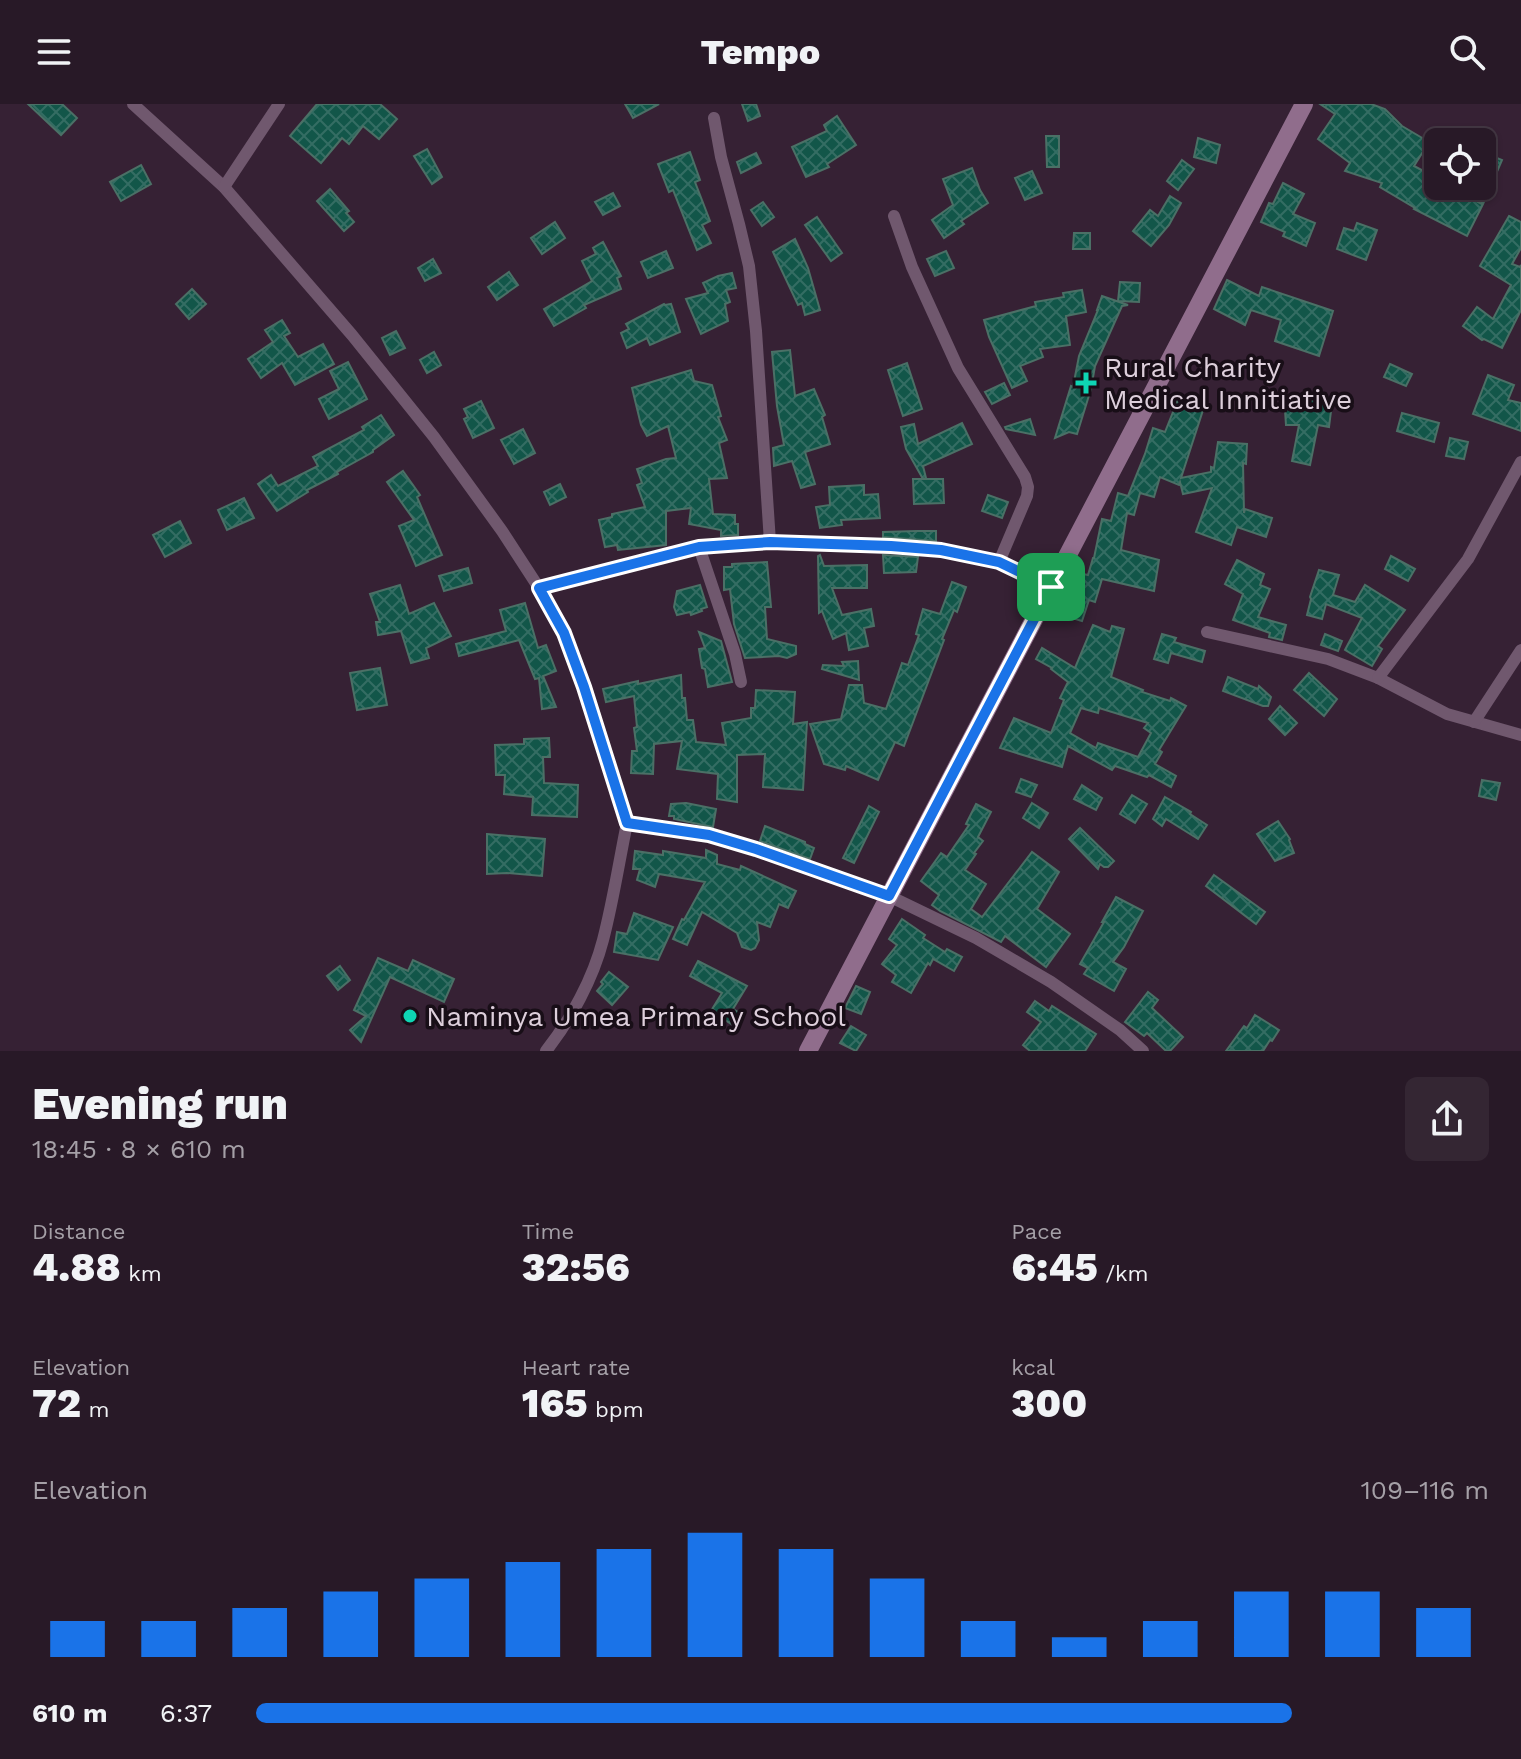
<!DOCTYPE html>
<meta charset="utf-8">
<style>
body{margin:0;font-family:"Work Sans",sans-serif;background:#342633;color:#f1f3f6;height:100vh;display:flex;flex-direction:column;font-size:30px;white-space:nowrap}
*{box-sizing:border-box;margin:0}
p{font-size:26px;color:#a5a0a7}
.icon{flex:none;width:44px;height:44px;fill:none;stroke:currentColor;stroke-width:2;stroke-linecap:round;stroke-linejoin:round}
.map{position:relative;height:947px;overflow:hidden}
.drawer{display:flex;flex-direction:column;background:#281927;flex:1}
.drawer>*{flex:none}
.buttons{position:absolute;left:1424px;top:24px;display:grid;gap:16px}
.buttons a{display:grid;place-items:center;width:72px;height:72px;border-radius:12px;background:#281927;box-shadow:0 2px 6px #0004,0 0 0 2px #443844;font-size:40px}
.pin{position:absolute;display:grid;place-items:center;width:68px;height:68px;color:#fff;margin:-34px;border-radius:16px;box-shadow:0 4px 12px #0006}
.round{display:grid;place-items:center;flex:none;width:84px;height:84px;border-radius:12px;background:#342633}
.summary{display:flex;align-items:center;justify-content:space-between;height:136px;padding:0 32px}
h1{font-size:44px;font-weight:800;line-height:60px}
.metrics{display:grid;grid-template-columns:repeat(3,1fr);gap:12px;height:136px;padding:8px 32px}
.metrics div{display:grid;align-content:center}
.metrics b{font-size:40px;font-weight:800}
.metrics small{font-size:22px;font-weight:400}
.metrics p{font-size:22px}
.chart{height:224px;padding:16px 32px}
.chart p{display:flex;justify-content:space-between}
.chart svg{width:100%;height:144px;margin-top:8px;stroke:#1a73e8;stroke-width:6}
ul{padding:0 32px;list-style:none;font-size:26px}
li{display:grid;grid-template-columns:128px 96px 1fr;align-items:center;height:60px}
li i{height:20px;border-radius:10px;background:#1a73e8}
header{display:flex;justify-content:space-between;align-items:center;height:104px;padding:0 32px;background:#281927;font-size:36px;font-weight:800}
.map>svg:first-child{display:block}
.building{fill:url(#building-cross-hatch);stroke:#4b7066;stroke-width:2;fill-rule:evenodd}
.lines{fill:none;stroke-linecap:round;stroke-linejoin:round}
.minor{stroke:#70586e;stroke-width:12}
.secondary{stroke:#906d8c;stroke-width:18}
.route-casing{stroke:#fff;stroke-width:16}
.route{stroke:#1a73e8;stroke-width:10}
.poi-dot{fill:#0ed5b4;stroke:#180e17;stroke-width:3}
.labels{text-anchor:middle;stroke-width:7;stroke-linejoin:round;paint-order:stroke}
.poi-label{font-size:28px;fill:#ddcfdb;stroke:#180e17;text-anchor:start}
</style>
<header><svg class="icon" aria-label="menu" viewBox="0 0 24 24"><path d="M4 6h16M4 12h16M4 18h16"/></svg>Tempo<svg class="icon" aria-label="search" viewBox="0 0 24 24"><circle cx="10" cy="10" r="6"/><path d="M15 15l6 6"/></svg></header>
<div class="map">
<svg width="1521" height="947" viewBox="0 0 1521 947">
<defs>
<pattern id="building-cross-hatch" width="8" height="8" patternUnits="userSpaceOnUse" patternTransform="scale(2)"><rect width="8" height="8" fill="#125649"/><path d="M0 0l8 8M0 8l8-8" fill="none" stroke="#346d63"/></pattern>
</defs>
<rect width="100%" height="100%" fill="#362134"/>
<!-- building -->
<g class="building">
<path d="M28 0H62L77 14 61 31Z"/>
<path d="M317 0H380L397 15 379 35 363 22 349 40 342 34 321 59 290 32Z"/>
<path d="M625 0H659L633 14Z"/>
<path d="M742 0H756L760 12 748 17Z"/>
<path d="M1320 0H1371L1385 5 1402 22 1429 38 1414 62 1431 71 1430 73 1438 77V82H1447L1482 100V48L1502 56 1483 100 1467 132 1414 105 1415 104 1380 83 1382 79 1345 67 1350 59 1318 35 1335 10Z"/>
<path d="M837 12 856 41 827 60 829 63 806 73 792 43 827 27 824 21Z"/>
<path d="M1046 32H1059V63H1047Z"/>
<path d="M1198 34 1220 41 1216 59 1194 53Z"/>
<path d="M427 45 442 73 432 80 414 52Z"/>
<path d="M690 48 700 76 695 78 710 117 702 121 711 139 697 146 673 86 669 88 658 60Z"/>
<path d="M756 49 761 59 741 69 737 58Z"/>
<path d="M1182 56 1194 65 1178 86 1167 77Z"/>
<path d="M141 61 151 80 121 97 110 78Z"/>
<path d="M972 64 980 86 988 99 961 117 964 120 944 134 932 116 953 101 943 75Z"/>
<path d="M1032 67 1042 89 1025 96 1015 74Z"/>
<path d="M1283 79 1304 90 1293 110 1315 119 1306 142 1283 132 1285 128 1261 118 1269 99 1273 100Z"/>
<path d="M330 85 349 107 346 109 354 118 344 127 317 97Z"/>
<path d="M613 89 620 102 603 111 595 98Z"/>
<path d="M1170 92 1181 99 1169 121 1151 142 1133 127 1150 106 1158 112Z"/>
<path d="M763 98 774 113 762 122 751 106Z"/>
<path d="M1509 112 1521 118V144L1512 160 1520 163 1521 161V206L1502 244 1484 235 1482 236 1463 222 1477 203 1493 215 1511 181 1480 162Z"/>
<path d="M817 113 842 149 831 157 805 121Z"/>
<path d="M555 118 565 134 542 150 531 134Z"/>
<path d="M1357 119 1377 126 1366 156 1337 145 1344 124 1354 127Z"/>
<path d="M1074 129H1090V145H1073Z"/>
<path d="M795 135 808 164 820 206 805 211 802 199 798 201 773 148Z"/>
<path d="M603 138 621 172 617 174 621 185 584 201 586 204 554 222 544 205 592 177 582 157 596 150 593 144Z"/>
<path d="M666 147 673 164 648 174 641 158Z"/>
<path d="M946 147 954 164 935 172 927 155Z"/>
<path d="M433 155 441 169 425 177 418 164Z"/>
<path d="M509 168 518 181 497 196 488 183Z"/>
<path d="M732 169 736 184 726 186 730 198 725 200 728 217 701 230 686 195 708 189 703 179 718 172Z"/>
<path d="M1227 176 1259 192 1262 183 1333 207 1319 252 1275 237 1281 216 1251 206 1245 221 1214 205Z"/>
<path d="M1120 178 1140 179 1139 198 1118 197Z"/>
<path d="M192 185 206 200 189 215 176 200Z"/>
<path d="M1082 186 1086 208 1066 212 1070 241 1040 245 1043 253 1020 262 1027 277 1012 284 989 233 984 216 1036 202 1035 198 1064 193 1063 189Z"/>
<path d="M1102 192 1128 201 1122 202 1095 262 1091 285 1077 330 1069 328 1055 334 1071 282 1073 283 1079 252 1098 206H1097Z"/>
<path d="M664 200 665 201 671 200 680 228 650 241 647 234 627 244 621 229 629 225 626 220Z"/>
<path d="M282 216 290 229 284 232 298 253 323 240 334 260 295 281 282 259 261 274 248 255 273 238 265 226Z"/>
<path d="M396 227 405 244 390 251 382 234Z"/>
<path d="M790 246 795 292 814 285 825 311 822 313 830 340 805 348 815 380 801 384 792 357 774 362 773 344 784 341 777 302 772 248Z"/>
<path d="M434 248 441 261 427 269 420 256Z"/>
<path d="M348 258 367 295 329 315 319 295 339 285 330 267Z"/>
<path d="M907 259 922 305 903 312 888 266Z"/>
<path d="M1390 260 1412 270 1406 282 1384 273Z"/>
<path d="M691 266 694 277 712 281 721 312 718 313 727 336 719 339 727 374 709 375 713 410 735 411V420H738V431L721 432V426L689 420 691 404 666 407V441L618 446 617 441 605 443 599 416 612 413V410L645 403 637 381 642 379 637 365 666 355 676 354 668 322 647 332 641 321 632 284Z"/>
<path d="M1488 271 1514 281 1508 296 1521 299V327L1473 310Z"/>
<path d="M1004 279 1010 291 992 300 985 288Z"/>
<path d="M1179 293 1204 303 1181 374 1211 368V363L1214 364 1218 338 1247 340 1246 360 1243 359 1244 409 1245 405 1272 414 1266 433 1237 423 1231 441 1196 428 1212 384 1183 390 1180 378 1179 381 1160 373 1154 393 1140 389 1134 411 1127 409 1121 446 1159 456 1154 487 1102 475 1095 498 1089 496 1082 517 1062 511 1066 499 1073 502 1083 470 1088 471 1093 454H1094L1102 415 1111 417 1118 389 1128 392 1145 350 1153 324 1165 328Z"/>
<path d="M1289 293 1332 299 1329 323 1318 321 1310 361 1292 357 1299 321H1286L1285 306H1288Z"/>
<path d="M481 297 494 324 473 334 464 315 468 313 464 305Z"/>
<path d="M1402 309 1439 319 1434 338 1397 327Z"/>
<path d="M381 311 394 331 373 346V348L337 368 338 370 307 386 308 388 277 407 258 380 271 371 278 382 318 362 313 353 364 326 362 323Z"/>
<path d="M1030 315 1035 331 1006 325 1005 323Z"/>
<path d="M962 319 972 340 923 362 926 374 923 375H943L944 399 914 400 913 375H923L906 345 901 323 914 320 918 340Z"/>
<path d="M523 325 535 349 514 360 501 336Z"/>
<path d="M1450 334 1468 338 1464 355 1446 352Z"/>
<path d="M403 367 420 391 417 393 442 451 416 462 399 422 414 416 387 378Z"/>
<path d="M560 380 566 393 550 401 544 388Z"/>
<path d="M864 381V391L878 390 880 414 841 416 842 421 820 424 816 403 830 401 829 383Z"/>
<path d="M988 391 1008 398 1002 414 982 407Z"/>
<path d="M244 394 254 414 227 426 218 406Z"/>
<path d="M180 417 191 439 165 453 153 431Z"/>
<path d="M917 427H936V437L883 433V428Z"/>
<path d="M820 451 824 462 867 461V484H832L842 511 871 505 874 522 864 524 868 542 849 546 846 529 833 535 822 507 819 509 818 452Z"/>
<path d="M883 451 918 453 916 468 884 469Z"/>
<path d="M1391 452 1415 465 1408 477 1385 465Z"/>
<path d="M1237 456 1264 470 1260 481 1270 485 1258 513 1286 521 1282 536 1269 533 1270 529 1233 516 1243 490 1225 480Z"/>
<path d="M767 458 771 503H765L767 535 796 542V550L787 554 779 552 745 554 734 520 730 485 724 486V463H732V460Z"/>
<path d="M468 464 472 479 444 487 439 472Z"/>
<path d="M1319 466 1339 471 1333 491 1355 498 1365 481 1405 506 1378 542 1382 545 1372 562 1345 546 1362 514 1326 500 1322 515 1307 511 1311 495 1310 493Z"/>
<path d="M952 478 966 483 957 508 954 506 942 535 944 536 904 642 895 638 878 676 846 662 845 666 824 660 810 620 841 615 849 581H862L864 599 886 605 902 559 908 561 919 531 916 530 923 505 940 510Z"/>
<path d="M400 481 409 510 434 499 451 532 426 544 429 554 411 559 401 527 378 531 376 518H380L370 490Z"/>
<path d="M700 481 707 503 701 505 702 507 691 511 690 508 677 511 674 503 677 487Z"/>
<path d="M525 499 538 544 546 541 556 567 543 572 556 603 542 605 539 574 535 575 519 536 459 552 456 540 506 527 500 506Z"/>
<path d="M1093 521 1110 528 1112 522 1124 525 1111 573 1143 586 1142 588 1170 597 1171 594 1186 602 1159 646 1162 648 1155 660 1176 672 1171 683 1149 671 1147 673 1115 662 1112 666 1068 642 1062 663 1000 644 1014 614 1051 629 1064 596 1060 594 1068 578 1051 565 1052 564 1036 555 1042 544 1075 564ZM1081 604 1098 609 1099 604 1148 619 1144 624 1151 629 1138 653 1098 639 1096 644 1070 629Z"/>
<path d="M699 528 721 537 732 578 708 583 705 565 702 564 699 545 705 544Z"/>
<path d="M1162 530 1176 534 1174 538 1205 547 1202 558 1171 549 1168 559 1154 555Z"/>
<path d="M1325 530 1342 537 1338 547 1321 541Z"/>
<path d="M858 557 859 576 822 565 823 561 844 562 842 558Z"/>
<path d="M380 564 387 601 357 606 350 569Z"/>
<path d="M1309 569 1337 595 1324 612 1294 586Z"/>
<path d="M681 571 682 594H685L687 616H693L696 638 726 641 722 619 751 614V604H755L756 586 795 588 793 620 807 618 803 686 763 683 765 650 737 651V698L717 695 718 670 677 665 682 637 654 640 653 670 631 669 632 647H637L634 624 637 623 634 592 606 598 603 585 638 577V580Z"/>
<path d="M1228 573 1258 585 1259 582 1271 593 1268 602H1263L1223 587Z"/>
<path d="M1280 602 1297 619 1285 631 1269 615Z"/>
<path d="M549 634 550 653H543L544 679 578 681 577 713 532 711 533 693 504 690 505 671H496L495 641 524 640V635Z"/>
<path d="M1021 675 1037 681 1031 693 1016 688Z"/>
<path d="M1482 676 1500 679 1496 696 1479 692Z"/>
<path d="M1082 681 1102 694 1096 706 1074 695Z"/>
<path d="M1132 691 1147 700 1135 719 1120 710Z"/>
<path d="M1165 693 1191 708 1190 710 1207 721 1198 735 1166 715 1162 722 1153 715Z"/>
<path d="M686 699 716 705 713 723 674 715V712H669L671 700Z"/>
<path d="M1032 699 1048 709 1039 724 1023 714Z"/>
<path d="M976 700 991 708 978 733 983 737 974 749 976 750 965 766 986 780 971 805 982 813 1032 748 1059 768 1037 805 1070 830 1046 863 1005 832 1001 838 940 807 932 801 939 791 921 777 941 749 947 753 969 721 966 720Z"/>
<path d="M869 702 879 708 854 759 843 754Z"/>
<path d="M1278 717 1290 735 1289 736 1294 749 1275 757 1257 730Z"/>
<path d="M765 722 805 738V740L814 744 810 755 760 737Z"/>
<path d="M1080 724 1114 757 1108 763H1104L1100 760 1098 765 1069 735Z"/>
<path d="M487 730 545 735 542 772 507 769 487 770Z"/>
<path d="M706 746 717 751V760L740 766 741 762 796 787 788 804 779 800 770 823 757 818 759 836 755 844 751 846 742 843 737 829 702 808 687 841 673 835 682 815 684 816 705 778 659 770 655 783 637 776 640 765H633L635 747 663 751V747L706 754Z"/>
<path d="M1214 771 1265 808 1256 820 1206 782Z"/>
<path d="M1116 793 1143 807 1124 843 1113 858 1126 865 1114 887 1084 870 1088 864 1080 860 1104 818H1102Z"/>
<path d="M634 809 673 823 658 856 614 848 617 828 627 830Z"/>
<path d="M902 815 925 831 923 834 945 848 947 845 962 853 954 867 933 855 930 861 928 859 911 889 892 878 896 871 882 860 897 841 889 835Z"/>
<path d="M378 854 408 867 413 856 454 875 444 898 390 873 361 938 350 926 366 912 354 906Z"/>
<path d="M698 857 747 882 733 905 740 909 733 921 711 907 722 889 690 872Z"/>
<path d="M340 862 350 876 338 886 327 872Z"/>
<path d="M609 868 628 883 612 901 597 887 603 880 601 878Z"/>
<path d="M856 882 870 888 861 910 845 904Z"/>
<path d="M1148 888 1158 896 1152 904 1183 933 1170 947H1166L1147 929 1144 932 1125 918Z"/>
<path d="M1035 897 1049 907 1052 902 1096 930 1085 947H1030L1023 941 1041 918 1027 908Z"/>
<path d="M1255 911 1279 926 1272 937 1270 936 1263 947H1226L1244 922 1247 924Z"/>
<path d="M851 922 866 931 856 947 840 939Z"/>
</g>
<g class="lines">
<!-- minor -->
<g class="minor">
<path d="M133 0 224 83 352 231 434 333 502 427 539 484 564 529 584 583 627 719 709 731 756 745 889 792 976 834 1051 878 1120 926 1143 947"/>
<path d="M714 14 721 53 739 120 749 162 756 227 770 438"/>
<path d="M224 83 279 0"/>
<path d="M894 112 912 163 958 264 1025 373 1028 383 1027 392 999 458"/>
<path d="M699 443 735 550 741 578"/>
<path d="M539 484 699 443 770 438 891 442 941 446 999 458 1051 483"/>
<path d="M1207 528 1328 555 1378 574 1447 610 1521 631"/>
<path d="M1378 574 1468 455 1521 358"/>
<path d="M1474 618 1521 546"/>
<path d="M546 947C571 915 593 875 603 836 613 798 619 758 627 719"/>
</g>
<!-- secondary -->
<path class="secondary" d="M808 947 1304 0"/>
</g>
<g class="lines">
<!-- route casing -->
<g class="route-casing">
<path id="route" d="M770 438 891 442 941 446 999 458 1051 483 889 792 756 745 709 731 627 719 584 583 564 529 539 484 699 443Z"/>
</g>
<!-- route -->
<use href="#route" class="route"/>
</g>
<!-- markers -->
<g class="poi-dot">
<path d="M1082 267h8v8h8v8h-8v8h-8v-8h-8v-8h8z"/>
<circle cx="410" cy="912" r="8"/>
</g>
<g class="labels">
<!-- poi labels -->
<g class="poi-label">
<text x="1104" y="273">Rural Charity<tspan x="1104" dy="32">Medical Innitiative</tspan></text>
<text x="426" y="922">Naminya Umea Primary School</text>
</g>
</g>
</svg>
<div class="buttons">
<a><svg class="icon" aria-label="locate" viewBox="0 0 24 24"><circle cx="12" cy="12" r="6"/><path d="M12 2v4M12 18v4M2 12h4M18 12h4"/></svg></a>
</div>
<div class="pin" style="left:1051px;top:483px;background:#1e9e55"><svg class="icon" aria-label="arrive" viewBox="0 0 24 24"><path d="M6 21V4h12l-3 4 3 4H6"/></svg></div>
</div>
<section class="drawer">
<div class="summary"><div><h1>Evening run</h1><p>18:45 · 8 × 610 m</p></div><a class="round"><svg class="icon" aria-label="share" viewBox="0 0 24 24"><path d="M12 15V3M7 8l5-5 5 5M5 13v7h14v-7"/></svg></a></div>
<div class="metrics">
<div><p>Distance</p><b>4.88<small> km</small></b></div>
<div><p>Time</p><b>32:56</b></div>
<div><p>Pace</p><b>6:45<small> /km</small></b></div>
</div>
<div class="metrics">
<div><p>Elevation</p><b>72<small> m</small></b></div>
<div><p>Heart rate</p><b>165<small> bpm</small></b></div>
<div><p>kcal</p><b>300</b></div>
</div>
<div class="chart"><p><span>Elevation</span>109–116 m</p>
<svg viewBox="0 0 160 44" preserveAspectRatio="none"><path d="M5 44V33M15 44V33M25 44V29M35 44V24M45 44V20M55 44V15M65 44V11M75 44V6M85 44V11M95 44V20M105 44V33M115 44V38M125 44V33M135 44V24M145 44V24M155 44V29"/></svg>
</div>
<ul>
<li><b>610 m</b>6:37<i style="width:84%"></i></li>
</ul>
</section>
